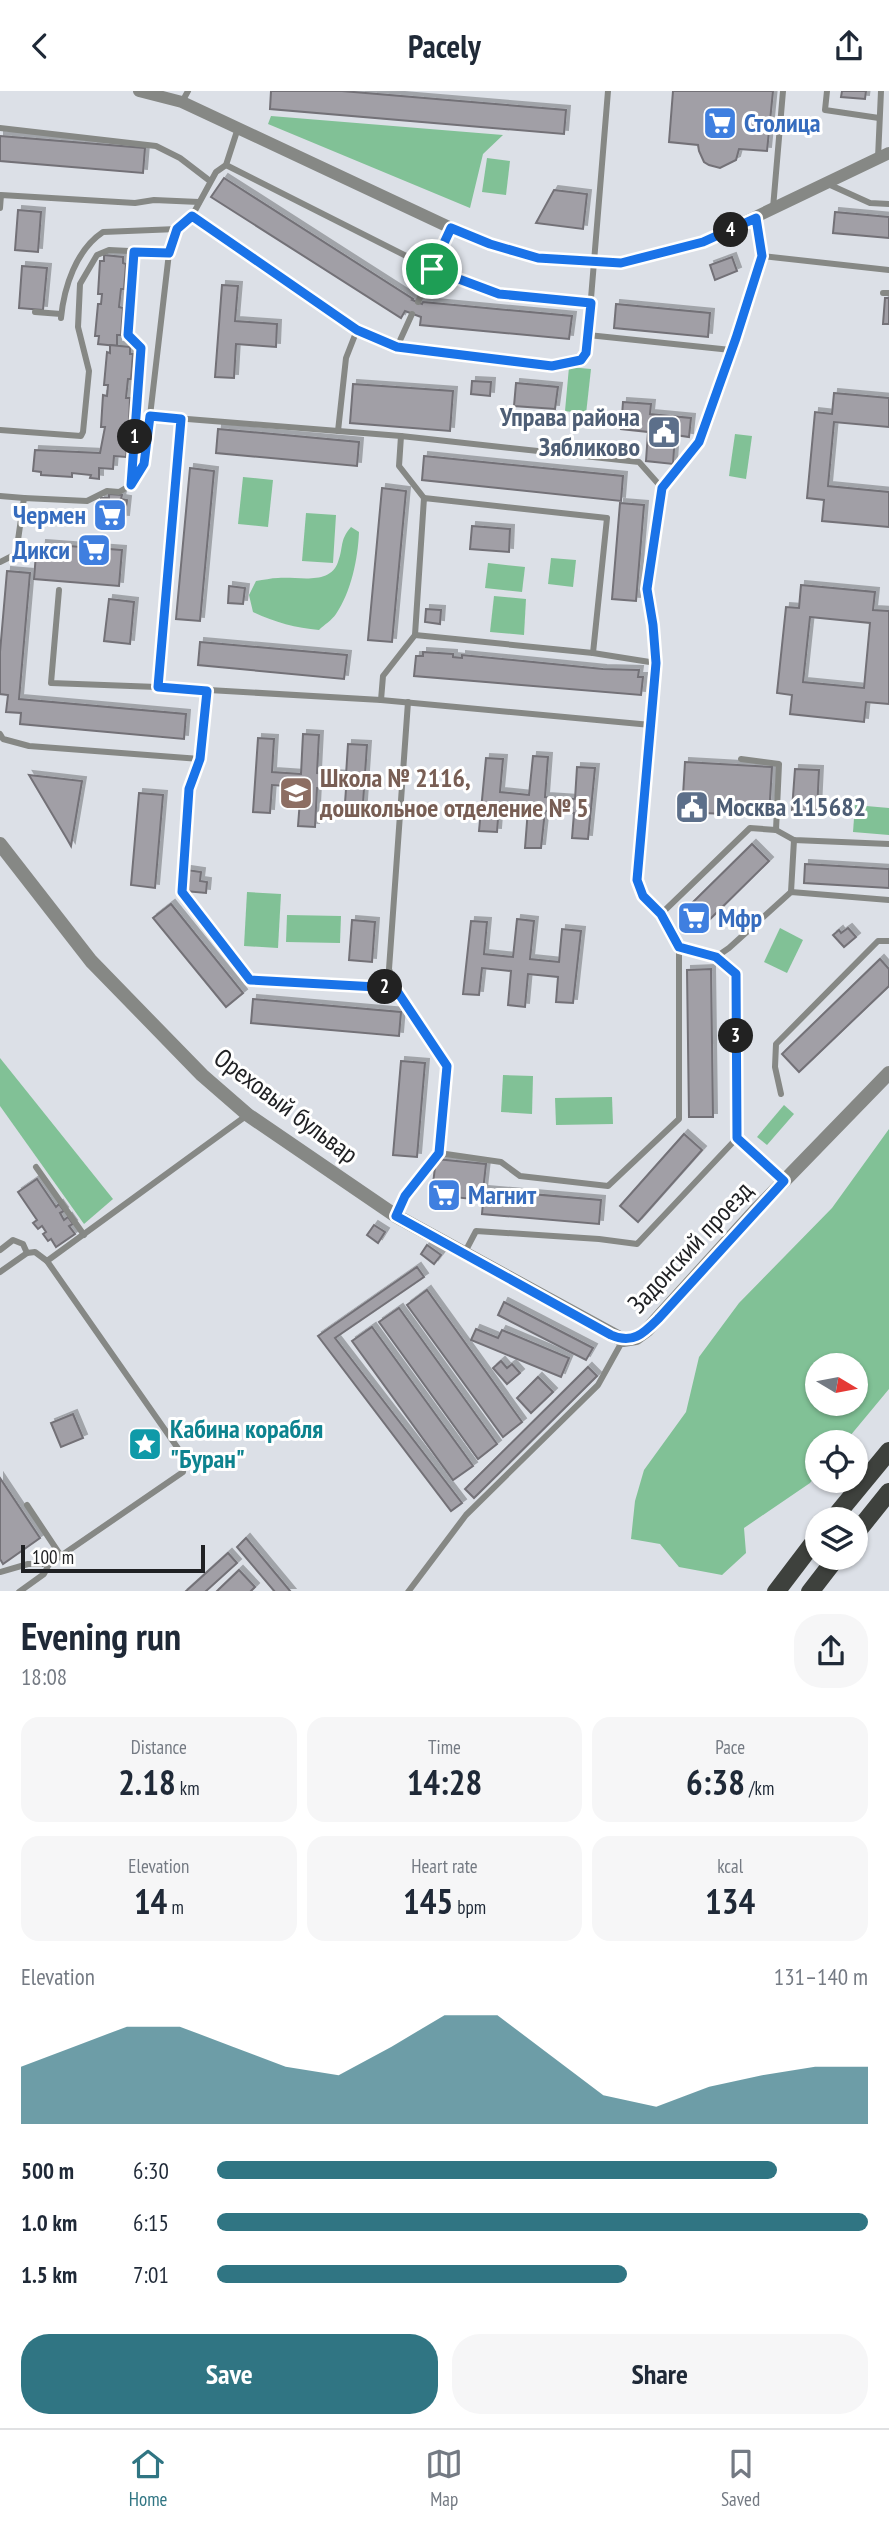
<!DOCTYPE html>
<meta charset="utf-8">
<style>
body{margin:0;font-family:"PT Sans Narrow",sans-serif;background:#f6f6f7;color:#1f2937;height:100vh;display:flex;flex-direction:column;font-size:26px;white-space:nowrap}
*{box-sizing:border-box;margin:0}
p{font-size:23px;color:#747a83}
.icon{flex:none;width:38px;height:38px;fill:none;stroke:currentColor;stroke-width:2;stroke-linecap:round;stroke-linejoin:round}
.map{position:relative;height:1500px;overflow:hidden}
.side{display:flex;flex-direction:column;background:#fff;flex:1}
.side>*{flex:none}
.needle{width:46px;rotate:100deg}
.buttons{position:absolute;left:805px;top:1262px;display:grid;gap:14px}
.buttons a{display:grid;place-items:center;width:63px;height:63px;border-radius:50%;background:#fff;box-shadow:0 2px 5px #0004;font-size:35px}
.scale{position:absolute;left:21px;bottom:18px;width:184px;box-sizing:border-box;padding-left:7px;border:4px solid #202124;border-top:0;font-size:19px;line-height:24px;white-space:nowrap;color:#202124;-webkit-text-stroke:5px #fff;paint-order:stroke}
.pin{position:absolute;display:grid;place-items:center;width:60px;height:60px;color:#fff;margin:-30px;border:4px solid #fff;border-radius:50%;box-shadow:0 2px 7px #0007}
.km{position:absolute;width:35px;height:35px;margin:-18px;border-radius:50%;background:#222;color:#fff;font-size:19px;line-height:35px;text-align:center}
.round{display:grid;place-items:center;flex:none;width:74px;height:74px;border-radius:28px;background:#f6f6f7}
.head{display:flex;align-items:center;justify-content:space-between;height:119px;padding:0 21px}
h1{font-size:38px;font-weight:600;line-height:52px}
.stats{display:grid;grid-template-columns:repeat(3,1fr);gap:10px;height:119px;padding:7px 21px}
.stats div{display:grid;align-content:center;border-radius:18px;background:#f6f6f7;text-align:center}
.stats b{font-size:35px;font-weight:600}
.stats small{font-size:19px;font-weight:400}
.stats p{font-size:19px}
.chart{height:196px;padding:14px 21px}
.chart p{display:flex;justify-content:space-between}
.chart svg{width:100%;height:126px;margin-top:7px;fill:#307583;opacity:.7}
.cta{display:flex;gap:14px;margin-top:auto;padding:14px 21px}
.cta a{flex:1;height:80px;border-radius:28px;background:#307583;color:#fff;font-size:28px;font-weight:600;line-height:80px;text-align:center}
.cta a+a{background:#f6f6f7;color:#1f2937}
ul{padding:0 21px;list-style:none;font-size:23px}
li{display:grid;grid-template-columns:112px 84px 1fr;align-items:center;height:52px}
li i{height:18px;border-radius:9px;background:#307583}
header{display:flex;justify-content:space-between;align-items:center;height:91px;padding:0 21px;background:#fff;font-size:32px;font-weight:600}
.dock{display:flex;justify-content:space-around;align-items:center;height:98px;border-top:2px solid #e0e1e3;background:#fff;font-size:19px;color:#747a83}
.dock a{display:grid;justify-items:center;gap:4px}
.dock .current{color:#307583}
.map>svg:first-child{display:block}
.green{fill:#81c196;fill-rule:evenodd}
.building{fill:#a19fa6;stroke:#737177;stroke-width:2;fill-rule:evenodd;filter:url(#shadow)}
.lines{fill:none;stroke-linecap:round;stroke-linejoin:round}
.service{stroke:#868885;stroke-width:6}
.minor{stroke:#868885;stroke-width:12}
.tertiary{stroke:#868885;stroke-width:14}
.primary{stroke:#3e413d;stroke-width:18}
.route-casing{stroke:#fff;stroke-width:14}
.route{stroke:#1a73e8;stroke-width:9}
.labels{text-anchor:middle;stroke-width:6;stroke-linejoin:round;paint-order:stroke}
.shop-label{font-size:26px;font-weight:bold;fill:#366cbe;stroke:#fff;text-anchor:start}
.service-label{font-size:26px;font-weight:bold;fill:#4e5e75;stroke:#fff;text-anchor:end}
.education-label{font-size:26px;font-weight:bold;fill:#785e54;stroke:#fff;text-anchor:start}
.street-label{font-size:26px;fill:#202124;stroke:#fff}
.culture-label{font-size:26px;font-weight:bold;fill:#0d838f;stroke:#fff;text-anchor:start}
</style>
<header><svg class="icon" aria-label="back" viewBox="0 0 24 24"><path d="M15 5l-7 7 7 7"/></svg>Pacely<svg class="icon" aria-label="share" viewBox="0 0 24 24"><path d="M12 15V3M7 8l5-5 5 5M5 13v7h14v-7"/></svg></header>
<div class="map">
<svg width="889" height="1501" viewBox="0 0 889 1501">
<defs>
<filter id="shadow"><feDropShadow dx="4" dy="-4" stdDeviation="0" flood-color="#0004"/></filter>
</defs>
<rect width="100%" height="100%" fill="#dce0e7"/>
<!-- green -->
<g class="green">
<path d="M271 25 503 44 483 63 470 117 268 33Z"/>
<path d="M487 67 510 70 506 104 482 101Z"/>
<path d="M569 276 591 278 586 323 565 320Z"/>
<path d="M735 343 752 345 746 388 729 385Z"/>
<path d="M243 386 273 389 268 436 238 433Z"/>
<path d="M306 422 336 424 333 472 302 470Z"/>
<path d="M351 436 359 441C358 468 351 501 336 523 332 529 324 534 319 539 296 537 274 531 253 521L249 504 256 490C264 489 271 487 278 487 297 485 330 495 338 471 344 455 339 450 351 436Z"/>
<path d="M551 467 576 469 573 496 548 493Z"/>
<path d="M488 472 525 476 522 501 485 497Z"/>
<path d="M494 505 526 508 524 544 490 541Z"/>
<path d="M855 714 889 717V744L853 741Z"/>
<path d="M247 801 281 803 278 857 244 855Z"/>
<path d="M287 824 341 825 340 852 286 851Z"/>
<path d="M780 837 803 849 787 882 764 871Z"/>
<path d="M0 967 113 1108 84 1133 0 1015Z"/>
<path d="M503 984 533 985 532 1023 501 1021Z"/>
<path d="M612 1006 613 1033 556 1034 555 1007Z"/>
<path d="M784 1014 794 1023 767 1054 757 1046Z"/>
<path d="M889 1038V1298L845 1351H817V1383L810 1392 744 1437 746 1462 722 1484 679 1476 660 1453 631 1448 635 1410 644 1379 686 1321 699 1266 739 1212 832 1117ZM817 1274H856V1312H817Z"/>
</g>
<!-- building -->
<g class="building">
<path d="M271 0H342L566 19 564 43 270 18Z"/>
<path d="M673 0H773L767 60 739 58 736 69 720 77 709 74 704 71 699 60 698 54 669 51Z"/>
<path d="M842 0H866L865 8 841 6Z"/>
<path d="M0 45 145 57 143 82 0 70Z"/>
<path d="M224 87 413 208 412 209 422 213 423 211 572 225 569 248 420 234 421 226 405 220 401 227 211 106Z"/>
<path d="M554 99 587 103 583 138 536 132Z"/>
<path d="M18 119 41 121 38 161 15 159Z"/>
<path d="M835 121 889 126V147L833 142Z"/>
<path d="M104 164 123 166V172L126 173 124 198H121L119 216 123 217 121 244H117V255L98 253 99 245H95L98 213H101L102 203H98L100 170H104Z"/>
<path d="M732 166 737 180 715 189 710 174Z"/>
<path d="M22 175 47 177 43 219 19 217Z"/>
<path d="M222 194 238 195 235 230 277 233 276 256 236 253 234 287 215 286Z"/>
<path d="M885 207H889V233H883Z"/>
<path d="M616 213 710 222 708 246 614 237Z"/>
<path d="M110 254 130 256V263H133L131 288H128L126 307H130L129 332H125L123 357H127L126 366 114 365 113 378 99 377V388L90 387 91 384 72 382V386L41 384V381L33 380 35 359 100 362 105 336H101L103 304 107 305 108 294H104L107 261 110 262Z"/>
<path d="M472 290 491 291 490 305 471 303Z"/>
<path d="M516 292 558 296 555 318 514 315Z"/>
<path d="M353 293 453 300 450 340 350 332Z"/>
<path d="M834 302 889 307V336L834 331 828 395 889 401V436L822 430 824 409 807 407 815 321 832 323Z"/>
<path d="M623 311 651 313 650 323 691 327 689 346 675 344 673 373 646 370 648 341 621 338Z"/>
<path d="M218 338 359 351 357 375 216 362Z"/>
<path d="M424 365 623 385 621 410 422 389Z"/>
<path d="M190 377 214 380 200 530 176 528Z"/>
<path d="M382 397 406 400 392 551 368 549Z"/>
<path d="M109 403 122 404 121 408 127 409 125 428 100 426 101 407H109Z"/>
<path d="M620 412 644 414 636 510 612 508Z"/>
<path d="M472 435 510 438 509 461 470 458Z"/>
<path d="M42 453 122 459 119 495 34 488 36 463 41 464Z"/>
<path d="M7 480 30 482 19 608 186 623 184 648 20 633 21 622 6 621 8 604 0 603V561Z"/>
<path d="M801 494 875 501 873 519 889 520V613L866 611 864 631 790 623 792 604 777 602 786 516 799 517ZM810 526 870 532 864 597 803 591Z"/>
<path d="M229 495 245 497 243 513 228 512Z"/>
<path d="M109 508 134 511 130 553 104 550Z"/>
<path d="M426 518 441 519 440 533 425 531Z"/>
<path d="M200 551 347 564 344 588 198 574Z"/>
<path d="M423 561 453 563V566L462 567V564L603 578 639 579 638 586H643L641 604 414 585 416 565H423Z"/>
<path d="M303 643 319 644 317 682 346 684 348 653 367 654 362 727 344 726 346 698 317 697 315 736 298 735 301 696 272 694 270 722 253 721 258 647 274 648 272 681 301 683Z"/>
<path d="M533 665 548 666 545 706 575 708 577 676 595 677 588 748 572 747 574 722 545 720 541 757H525L528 718 499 715 497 741 479 740 486 667 503 668 500 701 529 704Z"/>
<path d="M685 671 772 676 769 725 682 721Z"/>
<path d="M795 678 819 679 817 720 792 719Z"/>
<path d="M29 684 82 690 71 755 67 748Z"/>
<path d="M139 702 163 704 155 797 131 794Z"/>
<path d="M752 753 769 770 701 837 684 820Z"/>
<path d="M805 773 889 778V797L804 792Z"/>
<path d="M187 779 201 781 200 790 207 791 206 802 185 800Z"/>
<path d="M171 813 243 902 226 916 153 827Z"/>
<path d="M517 828 534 830 530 868 559 871 562 838 581 840 573 912 556 911 558 886 528 883 525 916 508 914 511 880 482 877 479 904 463 903 471 830 487 831 484 863 513 866Z"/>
<path d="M352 829 375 831 372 871 349 869Z"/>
<path d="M848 837 856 846 844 856 833 844 839 839 841 842Z"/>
<path d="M880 868 889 878V895L799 981 782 963Z"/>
<path d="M711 878 713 1026H689L687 879Z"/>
<path d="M253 908 401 921 399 945 251 932Z"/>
<path d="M401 970 425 972 417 1066 393 1064Z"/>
<path d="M684 1043 702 1059 638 1131 620 1115Z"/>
<path d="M436 1068 486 1073 482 1109 444 1105 443 1110 431 1109Z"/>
<path d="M37 1088 56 1116 59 1113 64 1120 60 1122 64 1129 68 1126 73 1133 69 1135 75 1143 56 1156 51 1148 48 1150 43 1143 46 1141 42 1135 38 1138 33 1132 37 1129 18 1101Z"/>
<path d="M484 1099 601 1109 599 1133 482 1123Z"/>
<path d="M374 1134 385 1141 378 1152 367 1144Z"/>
<path d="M427 1154 441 1164 434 1173 421 1163Z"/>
<path d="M417 1176 424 1186 335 1247 462 1412 451 1420 318 1245Z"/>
<path d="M427 1199 522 1331 503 1346 407 1214Z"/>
<path d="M504 1211 593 1257 586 1269 498 1224Z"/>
<path d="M399 1217 497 1353 478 1368 379 1231Z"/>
<path d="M372 1236 473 1375 453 1389 352 1250Z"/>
<path d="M476 1238 498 1247 502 1239 569 1267 561 1286 471 1249Z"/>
<path d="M501 1270 507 1277 512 1273 520 1282 507 1293 493 1277Z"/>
<path d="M588 1276 597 1285 474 1407 465 1398Z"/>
<path d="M538 1286 553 1301 531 1322 517 1307Z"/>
<path d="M73 1323 83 1347 61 1356 51 1332Z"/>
<path d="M0 1387 40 1447 3 1473 0 1468Z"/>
<path d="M246 1447 291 1501H275L237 1456Z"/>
<path d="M228 1462 237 1472 205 1501H185Z"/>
<path d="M239 1479 255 1496 250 1501H216Z"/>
</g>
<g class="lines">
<!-- service -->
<g class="service">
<path d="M827 0 825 19 879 27"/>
<path d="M182 11 188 0"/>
<path d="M0 37 156 55 180 67 210 90"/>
<path d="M238 37 226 74 216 81 192 125 177 138 169 162 150 325 401 345 639 371 662 397"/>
<path d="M878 67 881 0"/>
<path d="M226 74 432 178 498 203 591 212"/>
<path d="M828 93 870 112 889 113"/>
<path d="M0 117 1 104 135 112 154 109 199 111"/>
<path d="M773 117 783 0"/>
<path d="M192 125 357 239 397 256 552 275 581 269 586 262 588 244 608 0"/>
<path d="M762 165 889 179"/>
<path d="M883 202H889"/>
<path d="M418 211 451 137"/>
<path d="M35 221 61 223"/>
<path d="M61 227C64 196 76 159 103 141L177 138"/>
<path d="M588 244 731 259"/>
<path d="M397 256 412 223"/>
<path d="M181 328 157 596 381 609 651 634"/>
<path d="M0 339 81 345 83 341 89 280 78 236 80 193 97 164 109 159 169 162"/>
<path d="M338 340 346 267 357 239"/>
<path d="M401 345 399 375 424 407"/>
<path d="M131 391 141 257 128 244 134 161"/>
<path d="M0 405 24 407"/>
<path d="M0 471 16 463 24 407 87 410 107 400 119 401 131 394 144 373 150 325"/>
<path d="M59 499 51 592 157 596"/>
<path d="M415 544 424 407 607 427 593 562"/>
<path d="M381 609 383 585 415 544 593 562 656 572"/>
<path d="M408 611 389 878 395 897 447 976 439 1062"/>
<path d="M0 643 3 648 29 655 200 668 207 599"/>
<path d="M200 668 189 698 182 801 250 889 395 897"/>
<path d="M741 668 779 673 776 739"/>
<path d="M791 801 794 749"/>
<path d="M661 823 750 737 776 739 794 749 889 753"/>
<path d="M716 866 679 856 661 823 643 805 637 790 656 572 653 534 647 498 662 397 699 351 736 247 762 165 756 127"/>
<path d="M781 1003 775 976 776 953 878 850H889"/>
<path d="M36 1076 84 1144"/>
<path d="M784 1090 737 1047 736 883 716 866 729 857 791 801 889 809"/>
<path d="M397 1124 405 1105 439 1062 501 1071 520 1085 608 1095 679 1028V856"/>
<path d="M0 1159 13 1149 23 1153 27 1162 0 1181"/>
<path d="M465 1161 476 1140 599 1148 637 1153 737 1047"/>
<path d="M27 1162 35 1161 47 1170 246 1025"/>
<path d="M27 1414 61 1465"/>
<path d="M0 1481 28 1473H49"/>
<path d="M19 1501 44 1483 49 1473 183 1381 184 1366 47 1170"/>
<path d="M408 1501 466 1424 598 1294 623 1249"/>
</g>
<!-- minor -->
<path class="minor" d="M139 0 182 11 451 137 490 153 538 167 621 172 703 151 889 62"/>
<!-- tertiary -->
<path class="tertiary" d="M0 753 91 870 202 984 248 1024 396 1125 623 1249 636 1247 647 1239 755 1120 889 982"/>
<!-- primary -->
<g class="primary">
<path d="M833 1428 889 1360"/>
<path d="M856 1442 889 1401"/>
<path d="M776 1501 817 1447"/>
<path d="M810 1501 837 1466"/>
</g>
</g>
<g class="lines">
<!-- route casing -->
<g class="route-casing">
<path id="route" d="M192 125 357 239 397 256 552 275 581 269 586 262 591 212 499 203 432 178 451 137 490 153 538 167 621 172 703 151 756 127 762 165 736 247 699 351 662 397 647 498 653 534 656 572 637 789 643 805 661 823 679 856 716 866 736 883 737 1047 784 1090 659 1227C644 1242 633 1254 611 1244L396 1125 405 1105 439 1062 447 975 395 897 250 889 182 801 189 698 200 668 207 600 158 596 181 328 150 325 144 373 131 394 141 257 128 244 134 161 169 162 177 138Z"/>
</g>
<!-- route -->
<use href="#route" class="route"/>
</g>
<!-- icons -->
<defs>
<g id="supermarket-square" transform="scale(1.75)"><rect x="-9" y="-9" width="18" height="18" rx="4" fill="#3f7fe0" stroke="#fff"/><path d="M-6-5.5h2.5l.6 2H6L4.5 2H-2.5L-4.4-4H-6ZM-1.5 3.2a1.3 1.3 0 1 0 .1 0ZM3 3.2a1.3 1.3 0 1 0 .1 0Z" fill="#fff"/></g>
<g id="civic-square" transform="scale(1.75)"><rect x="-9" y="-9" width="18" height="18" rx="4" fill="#5c6f8a" stroke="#fff"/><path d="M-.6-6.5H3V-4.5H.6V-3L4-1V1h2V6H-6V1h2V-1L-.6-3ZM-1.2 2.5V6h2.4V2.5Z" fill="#fff"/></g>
<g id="school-square" transform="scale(1.75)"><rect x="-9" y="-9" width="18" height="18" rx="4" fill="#8d6e63" stroke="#fff"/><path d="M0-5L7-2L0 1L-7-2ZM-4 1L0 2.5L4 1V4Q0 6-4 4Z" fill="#fff"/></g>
<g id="sight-square" transform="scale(1.75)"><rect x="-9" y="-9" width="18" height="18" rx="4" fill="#0f9aa8" stroke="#fff"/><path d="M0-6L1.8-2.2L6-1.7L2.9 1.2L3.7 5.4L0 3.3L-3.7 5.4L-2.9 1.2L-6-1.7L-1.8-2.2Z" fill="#fff"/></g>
</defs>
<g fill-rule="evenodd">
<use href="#supermarket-square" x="720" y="32"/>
<use href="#civic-square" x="664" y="341"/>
<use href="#supermarket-square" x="110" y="424"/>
<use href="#supermarket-square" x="94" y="459"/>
<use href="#school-square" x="296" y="702"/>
<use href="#civic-square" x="692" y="716"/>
<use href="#supermarket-square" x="694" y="827"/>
<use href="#supermarket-square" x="444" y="1104"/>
<use href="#sight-square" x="145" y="1353"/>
</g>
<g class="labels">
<!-- shop labels -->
<g class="shop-label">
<text x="744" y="41">Столица</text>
<text x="86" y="433" text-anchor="end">Чермен</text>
<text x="70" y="468" text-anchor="end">Дикси</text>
<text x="718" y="836">Мфр</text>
<text x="468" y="1113">Магнит</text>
</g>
<!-- service labels -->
<g class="service-label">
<text x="640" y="335">Управа района<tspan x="640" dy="30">Зябликово</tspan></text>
<text x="716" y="725" text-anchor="start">Москва 115682</text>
</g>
<!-- education labels -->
<g class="education-label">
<text x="320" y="696">Школа № 2116,<tspan x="320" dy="30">дошкольное отделение № 5</tspan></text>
</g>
<!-- street labels -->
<g class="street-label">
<text transform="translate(286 1015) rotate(37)" y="9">Ореховый бульвар</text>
<text transform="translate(690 1156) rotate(-47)" y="9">Задонский проезд</text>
</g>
<!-- culture labels -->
<g class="culture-label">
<text x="170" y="1347">Кабина корабля<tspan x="170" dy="30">"Буран"</tspan></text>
</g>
</g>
</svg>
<div class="buttons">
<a><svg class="needle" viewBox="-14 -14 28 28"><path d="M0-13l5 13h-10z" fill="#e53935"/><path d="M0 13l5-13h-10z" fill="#747a83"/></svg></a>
<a><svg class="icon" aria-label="locate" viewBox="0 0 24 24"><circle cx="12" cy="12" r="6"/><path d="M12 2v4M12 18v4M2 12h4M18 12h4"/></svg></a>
<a><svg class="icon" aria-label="layers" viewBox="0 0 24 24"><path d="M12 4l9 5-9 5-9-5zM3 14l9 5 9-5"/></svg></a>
</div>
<div class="scale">100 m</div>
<div class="pin" style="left:432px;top:178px;background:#1e9e55"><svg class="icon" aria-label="arrive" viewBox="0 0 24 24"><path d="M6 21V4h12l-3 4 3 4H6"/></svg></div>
<b class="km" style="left:135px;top:346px">1</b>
<b class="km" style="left:385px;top:896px">2</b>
<b class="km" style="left:736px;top:945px">3</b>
<b class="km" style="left:731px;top:139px">4</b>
</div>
<section class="side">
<div class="head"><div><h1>Evening run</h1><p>18:08</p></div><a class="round"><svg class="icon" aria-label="share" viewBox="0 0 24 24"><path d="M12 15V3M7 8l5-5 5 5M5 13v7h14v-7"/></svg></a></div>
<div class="stats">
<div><p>Distance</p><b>2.18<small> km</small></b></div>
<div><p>Time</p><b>14:28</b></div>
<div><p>Pace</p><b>6:38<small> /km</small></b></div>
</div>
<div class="stats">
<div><p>Elevation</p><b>14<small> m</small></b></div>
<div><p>Heart rate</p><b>145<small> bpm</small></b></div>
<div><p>kcal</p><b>134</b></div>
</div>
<div class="chart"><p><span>Elevation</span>131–140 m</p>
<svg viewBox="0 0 160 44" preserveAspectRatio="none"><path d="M0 44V24L10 17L20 10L30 10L40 17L50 24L60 27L70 17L80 6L90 6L100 20L110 34L120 38L130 31L140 27L150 24L160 24V44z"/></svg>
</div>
<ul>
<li><b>500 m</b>6:30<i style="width:86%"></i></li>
<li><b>1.0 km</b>6:15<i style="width:100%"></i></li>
<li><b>1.5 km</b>7:01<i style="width:63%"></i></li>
</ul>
<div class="cta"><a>Save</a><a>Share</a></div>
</section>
<nav class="dock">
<a class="current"><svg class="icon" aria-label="home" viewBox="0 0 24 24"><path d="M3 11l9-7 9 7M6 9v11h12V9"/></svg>Home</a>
<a><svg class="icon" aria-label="map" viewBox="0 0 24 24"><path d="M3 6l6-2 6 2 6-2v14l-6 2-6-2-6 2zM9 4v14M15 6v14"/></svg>Map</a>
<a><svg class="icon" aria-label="saved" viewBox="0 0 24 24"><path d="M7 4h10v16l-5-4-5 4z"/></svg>Saved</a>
</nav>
